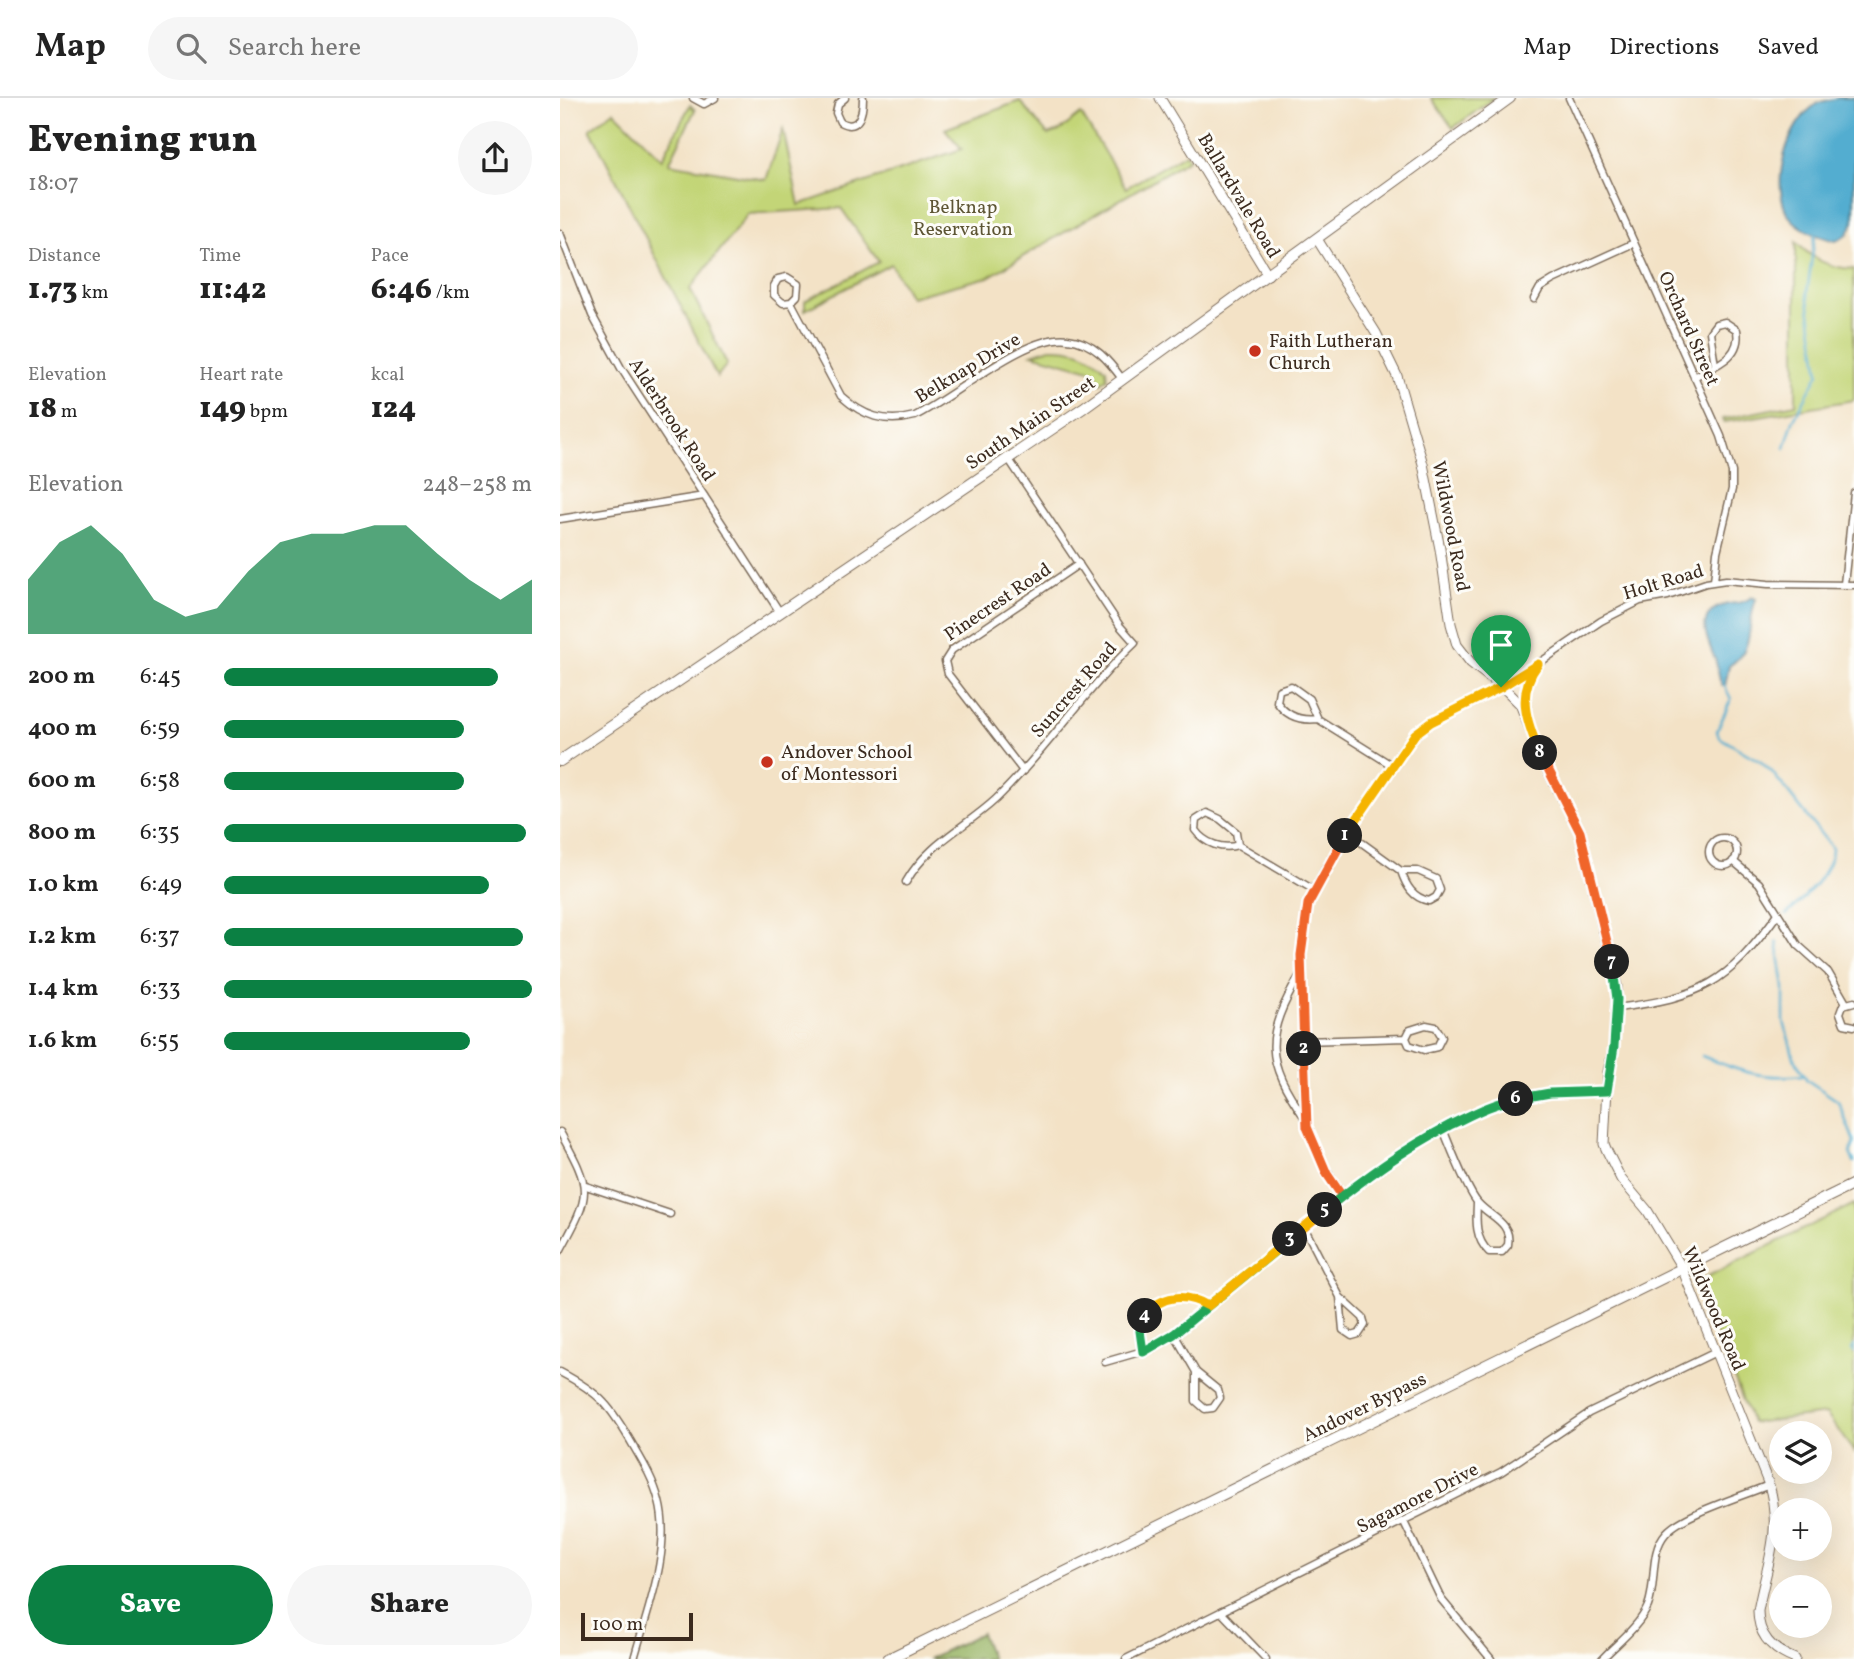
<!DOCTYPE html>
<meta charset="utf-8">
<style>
body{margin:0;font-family:Vollkorn,serif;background:#f6f6f6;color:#222;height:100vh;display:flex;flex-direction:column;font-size:26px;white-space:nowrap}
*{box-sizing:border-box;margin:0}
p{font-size:23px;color:#767676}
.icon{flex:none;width:38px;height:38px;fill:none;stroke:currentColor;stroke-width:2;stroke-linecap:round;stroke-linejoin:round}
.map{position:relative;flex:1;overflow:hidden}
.panel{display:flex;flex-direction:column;background:#fff;width:560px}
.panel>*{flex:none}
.fabs{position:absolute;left:1209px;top:1323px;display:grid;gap:14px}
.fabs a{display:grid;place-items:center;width:63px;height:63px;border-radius:50%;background:#fff;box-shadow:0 7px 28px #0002;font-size:35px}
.scale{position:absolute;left:21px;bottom:18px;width:112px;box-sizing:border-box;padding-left:7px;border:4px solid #3b2a1e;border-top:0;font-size:19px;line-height:24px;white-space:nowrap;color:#3b2a1e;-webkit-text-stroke:5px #fdfcf7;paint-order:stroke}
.pin{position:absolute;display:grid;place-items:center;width:60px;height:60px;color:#fff;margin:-72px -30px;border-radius:50% 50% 50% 0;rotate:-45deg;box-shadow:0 0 7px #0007}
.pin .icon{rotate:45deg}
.km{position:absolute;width:35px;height:35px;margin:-18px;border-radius:50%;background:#222;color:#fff;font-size:19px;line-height:35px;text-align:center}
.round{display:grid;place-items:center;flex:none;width:74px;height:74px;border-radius:37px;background:#f6f6f6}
.headline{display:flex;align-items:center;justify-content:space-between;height:119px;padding:0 28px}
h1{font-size:38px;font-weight:800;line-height:52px}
.metrics{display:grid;grid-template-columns:repeat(3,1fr);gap:10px;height:119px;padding:7px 28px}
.metrics div{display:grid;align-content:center}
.metrics b{font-size:30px;font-weight:800}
.metrics small{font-size:19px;font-weight:400}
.metrics p{font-size:19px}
.chart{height:196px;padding:14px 28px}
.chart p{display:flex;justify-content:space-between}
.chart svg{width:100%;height:126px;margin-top:7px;fill:#0b8043;opacity:.7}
.action{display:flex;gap:14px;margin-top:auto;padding:14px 28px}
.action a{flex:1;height:80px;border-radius:42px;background:#0b8043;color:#fff;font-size:28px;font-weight:800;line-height:80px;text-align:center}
.action a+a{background:#f6f6f6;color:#222}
ul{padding:0 28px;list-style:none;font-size:23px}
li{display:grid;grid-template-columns:112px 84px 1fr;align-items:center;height:52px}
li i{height:18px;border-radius:9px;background:#0b8043}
header{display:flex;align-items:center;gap:42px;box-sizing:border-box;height:98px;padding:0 35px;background:#fff;border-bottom:2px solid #e0e0e0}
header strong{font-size:33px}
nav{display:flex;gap:38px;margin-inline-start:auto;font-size:24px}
.search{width:490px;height:63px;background:#f6f6f6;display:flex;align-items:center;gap:18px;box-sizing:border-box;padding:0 24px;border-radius:38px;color:#767676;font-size:26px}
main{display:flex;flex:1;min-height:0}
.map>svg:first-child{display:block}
.green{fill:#c3d577;stroke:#7f804a;stroke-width:2}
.forest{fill:#9ab668;stroke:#6a7043;stroke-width:2}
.water{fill:#52add0;stroke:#466c77;stroke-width:2}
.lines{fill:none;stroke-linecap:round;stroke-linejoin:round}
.stream{stroke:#52add0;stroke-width:2.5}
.street-casing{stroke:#7b6a59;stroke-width:9}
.secondary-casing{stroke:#7b6a59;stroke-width:11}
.primary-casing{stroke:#7b6a59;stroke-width:12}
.street{stroke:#fff;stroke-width:6}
.secondary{stroke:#fff;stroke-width:9}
.primary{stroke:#fff;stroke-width:10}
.split-1-casing{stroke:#fff;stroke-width:14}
.split-2-casing{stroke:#fff;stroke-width:14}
.split-3-casing{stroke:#fff;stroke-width:14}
.split-4-casing{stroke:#fff;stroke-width:14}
.split-5-casing{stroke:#fff;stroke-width:14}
.split-6-casing{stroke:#fff;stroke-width:14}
.split-7-casing{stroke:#fff;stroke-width:14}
.split-8-casing{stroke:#fff;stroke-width:14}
.split-9-casing{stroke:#fff;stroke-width:14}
.split-1{stroke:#f5b400;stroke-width:9}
.split-2{stroke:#f0652b;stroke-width:9}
.split-3{stroke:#f0652b;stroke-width:9}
.split-4{stroke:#22a559;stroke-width:9}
.split-5{stroke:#f5b400;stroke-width:9}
.split-6{stroke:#22a559;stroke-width:9}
.split-7{stroke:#22a559;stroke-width:9}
.split-8{stroke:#f0652b;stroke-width:9}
.split-9{stroke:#f5b400;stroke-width:9}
.poi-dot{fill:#c8321e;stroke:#fdfcf7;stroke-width:2.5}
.labels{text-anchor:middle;stroke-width:6;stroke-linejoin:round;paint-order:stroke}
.street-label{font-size:19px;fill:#3b2a1e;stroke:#fdfcf7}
.park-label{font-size:19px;fill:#5d5534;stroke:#fdfcf7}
.poi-label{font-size:19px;fill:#3b2a1e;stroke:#fdfcf7;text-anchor:start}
</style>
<header>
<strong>Map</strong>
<div class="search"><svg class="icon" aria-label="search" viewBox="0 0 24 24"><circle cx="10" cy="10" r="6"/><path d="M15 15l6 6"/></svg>Search here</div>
<nav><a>Map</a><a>Directions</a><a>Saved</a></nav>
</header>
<main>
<section class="panel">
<div class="headline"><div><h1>Evening run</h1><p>18:07</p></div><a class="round"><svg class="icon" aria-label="share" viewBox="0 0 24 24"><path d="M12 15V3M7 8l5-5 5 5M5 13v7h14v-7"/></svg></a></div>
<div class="metrics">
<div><p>Distance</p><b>1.73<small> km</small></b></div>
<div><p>Time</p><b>11:42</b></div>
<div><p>Pace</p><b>6:46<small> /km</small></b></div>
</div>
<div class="metrics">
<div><p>Elevation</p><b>18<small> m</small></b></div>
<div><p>Heart rate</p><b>149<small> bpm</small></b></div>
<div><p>kcal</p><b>124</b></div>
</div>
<div class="chart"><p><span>Elevation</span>248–258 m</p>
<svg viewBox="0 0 160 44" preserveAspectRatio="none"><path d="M0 44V25L10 12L20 6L30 16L40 32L50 38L60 35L70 22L80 12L90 9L100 9L110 6L120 6L130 16L140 25L150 32L160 25V44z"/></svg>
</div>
<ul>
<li><b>200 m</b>6:45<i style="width:89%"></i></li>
<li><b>400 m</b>6:59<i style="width:78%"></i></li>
<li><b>600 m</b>6:58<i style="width:78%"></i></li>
<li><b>800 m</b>6:35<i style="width:98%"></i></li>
<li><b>1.0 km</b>6:49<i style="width:86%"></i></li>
<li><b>1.2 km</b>6:37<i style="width:97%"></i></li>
<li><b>1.4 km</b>6:33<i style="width:100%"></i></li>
<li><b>1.6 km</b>6:55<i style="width:80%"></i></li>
</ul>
<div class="action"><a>Save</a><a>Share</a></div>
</section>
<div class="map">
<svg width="1294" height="1561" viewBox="0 0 1294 1561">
<rect width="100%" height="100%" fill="#fdfcf7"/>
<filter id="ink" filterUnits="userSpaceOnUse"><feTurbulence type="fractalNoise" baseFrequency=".0143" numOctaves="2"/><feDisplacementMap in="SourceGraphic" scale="14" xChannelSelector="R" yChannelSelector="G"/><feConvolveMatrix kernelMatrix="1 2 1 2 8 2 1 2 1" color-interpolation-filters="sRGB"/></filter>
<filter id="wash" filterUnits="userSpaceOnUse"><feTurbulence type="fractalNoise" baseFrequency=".00686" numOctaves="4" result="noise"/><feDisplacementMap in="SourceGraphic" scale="28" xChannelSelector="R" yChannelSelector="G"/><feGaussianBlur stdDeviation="1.57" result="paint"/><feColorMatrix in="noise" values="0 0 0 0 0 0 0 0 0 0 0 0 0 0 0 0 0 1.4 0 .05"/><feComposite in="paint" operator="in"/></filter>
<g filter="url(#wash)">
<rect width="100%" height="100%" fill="#f3e2c6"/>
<!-- green -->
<g class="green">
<path d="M871 0H934L893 30Z"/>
<path d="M460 3 488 37 499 33 521 16 566 90 626 55 629 61 428 179 350 199 331 166 245 212V203L319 164 281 110 188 116 130 191 167 266 157 279 30 31 54 13 102 61 130 7 135 12 109 65 206 82 223 31 239 107 402 51 385 31Z"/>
<path d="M1236 144C1253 162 1270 170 1294 171V302L1164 324 1163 321 1236 306Z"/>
<path d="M490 250C513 249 530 255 546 271L547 280 541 285 534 273 472 256Z"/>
<path d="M1294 1106V1354L1266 1316 1192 1325 1136 1184Z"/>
</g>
<!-- forest -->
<path class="forest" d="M421 1535 431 1561H368Z"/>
<!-- water -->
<g class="water">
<path d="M1278 0H1294V124L1287 137 1276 143C1259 139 1240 132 1229 118 1209 89 1227 23 1257 6 1262 2 1272 2 1278 0Z"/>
<path d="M1192 499 1196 501C1186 528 1196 550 1169 568L1165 588H1162C1158 579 1158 569 1155 561 1147 542 1135 518 1161 508 1174 503 1179 508 1192 499Z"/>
</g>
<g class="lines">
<!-- stream -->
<g class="stream">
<path d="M1225 350 1233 323 1259 275 1247 195 1255 137"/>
<path d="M1164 587 1171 601 1157 633 1159 639 1201 664 1212 674 1272 750C1272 773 1242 803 1226 817"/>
<path d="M1217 844 1224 889V924L1234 960 1247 982 1278 1003 1294 1043"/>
<path d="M1142 958C1178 973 1203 982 1243 977"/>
<path d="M1294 1045 1290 1055 1294 1064"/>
<path d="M1294 1248 1292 1252 1294 1254"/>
</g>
</g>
</g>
<g filter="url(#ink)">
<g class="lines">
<!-- street casing -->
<g class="street-casing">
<g id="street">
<path d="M133 0 144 6 155 0"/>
<path d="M285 0 278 6 276 15 280 24C299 34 303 15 303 0"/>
<path d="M1009 0 1161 338 1172 374V391L1157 454 1154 483"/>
<path d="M0 135 32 217 61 270 219 513"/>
<path d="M974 201 980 190 993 182 1074 145"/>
<path d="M231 204 223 205 214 197V188L218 181 227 179 238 186 237 198 231 204 281 298C303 318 325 326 355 318 394 299 467 235 508 241 534 244 549 263 563 282"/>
<path d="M1134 279C1154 268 1182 260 1177 232L1165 224 1156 226 1150 234 1155 267"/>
<path d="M0 421 144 398"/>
<path d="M1284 486 1294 395"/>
<path d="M964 611 966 589 974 571"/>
<path d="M758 621C741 623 726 618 717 604L719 592 731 588 749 601 758 621 833 668"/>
<path d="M463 673 388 576 385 563 392 552 519 466"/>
<path d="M787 734 841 773H858L876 781 880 792 876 799 869 803C853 800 846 788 841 773"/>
<circle cx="1163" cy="754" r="14"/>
<path d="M678 747 676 734 660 721 647 715 636 722 635 732C645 746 663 752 678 747L754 792"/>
<path d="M1173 763 1199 785 1238 847 1268 874 1286 905"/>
<path d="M346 784C367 746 406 729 436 701 486 653 524 593 575 545L560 528 448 360"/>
<path d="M740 877C704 938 704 962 745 1020"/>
<path d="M1294 904 1283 907 1280 915 1284 926 1294 928"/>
<path d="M1057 910C1141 899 1167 886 1217 817"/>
<path d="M743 943 846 940 849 947 864 952 877 949 882 939 876 929 866 927 850 932 846 940"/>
<path d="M883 1031C890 1048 907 1093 918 1105 930 1119 952 1124 948 1147L942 1154H929C915 1141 916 1123 917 1105"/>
<path d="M0 1034C32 1092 32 1095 0 1153"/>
<path d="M26 1088 110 1116"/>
<path d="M782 1098 761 1063 745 1020 741 876 743 836 748 806 764 773 789 731 848 644 871 624 951 584 1041 523 1080 503 1108 498 1146 485 1166 482 1208 486 1294 487"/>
<path d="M744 1129 780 1199 803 1220 805 1227 799 1236 792 1238 783 1232 780 1199"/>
<path d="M614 1236 636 1274 658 1292 660 1300 653 1310 645 1311 636 1303V1274"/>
<path d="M583 1253C573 1208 610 1185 648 1208"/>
<path d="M545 1264 583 1253 614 1236C659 1200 704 1162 749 1125 810 1076 871 1026 947 1003 979 994 1013 994 1047 993"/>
<path d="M0 1274C42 1296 51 1309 74 1349 84 1366 94 1383 99 1403 112 1452 87 1513 74 1561"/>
<path d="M844 1424 881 1501 931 1561"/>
<path d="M661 1514 706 1561"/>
<path d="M566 1561 941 1374 1029 1315 1156 1254"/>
<path d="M1042 1561C1057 1545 1079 1529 1088 1508 1097 1485 1089 1454 1106 1435 1122 1416 1183 1398 1209 1387"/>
</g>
</g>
<!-- secondary casing -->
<g class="secondary-casing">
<g id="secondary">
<path d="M600 0 708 177"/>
<path d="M757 141 816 235 837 278 863 366 880 451 891 526 897 547 911 565 948 594 960 606 983 663 1020 734 1057 888 1054 948 1048 974 1046 1008 1044 1046 1047 1053 1061 1081 1087 1112 1122 1170 1209 1387C1223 1433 1206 1468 1198 1513 1198 1538 1212 1552 1235 1561"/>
</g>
</g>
<!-- primary casing -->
<g class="primary-casing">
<g id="primary">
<path d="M0 663 523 310 950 0"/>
<path d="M328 1561 1294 1086"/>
</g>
</g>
<!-- street -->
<use href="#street" class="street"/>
<!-- secondary -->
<use href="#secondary" class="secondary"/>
<!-- primary -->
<use href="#primary" class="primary"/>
</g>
</g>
<g class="lines" filter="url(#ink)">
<!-- split-1 casing -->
<g class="split-1-casing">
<path id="split-1" d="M785 738 855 636 871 624 941 589"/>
</g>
<!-- split-2 casing -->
<g class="split-2-casing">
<path id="split-2" d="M744 951 741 857 748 806 785 738"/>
</g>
<!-- split-3 casing -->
<g class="split-3-casing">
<path id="split-3" d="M730 1141 782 1098 767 1076 747 1029 744 951"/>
</g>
<!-- split-4 casing -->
<g class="split-4-casing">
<path id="split-4" d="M585 1218 580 1233 583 1254 614 1236 730 1141"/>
</g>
<!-- split-5 casing -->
<g class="split-5-casing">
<path id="split-5" d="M585 1218C601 1196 626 1195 648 1208L765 1112"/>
</g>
<!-- split-6 casing -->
<g class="split-6-casing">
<path id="split-6" d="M765 1112C806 1079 843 1052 890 1027 911 1017 933 1005 956 1001"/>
</g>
<!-- split-7 casing -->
<g class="split-7-casing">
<path id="split-7" d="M956 1001 990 995 1047 993 1054 948 1057 901 1052 864"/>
</g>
<!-- split-8 casing -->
<g class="split-8-casing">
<path id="split-8" d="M980 655 1020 734 1052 864"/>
</g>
<!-- split-9 casing -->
<g class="split-9-casing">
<path id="split-9" d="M941 589 978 566C956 595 966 623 980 655"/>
</g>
<!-- split-1 -->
<use href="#split-1" class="split-1"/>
<!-- split-2 -->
<use href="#split-2" class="split-2"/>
<!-- split-3 -->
<use href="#split-3" class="split-3"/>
<!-- split-4 -->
<use href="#split-4" class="split-4"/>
<!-- split-5 -->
<use href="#split-5" class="split-5"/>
<!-- split-6 -->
<use href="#split-6" class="split-6"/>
<!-- split-7 -->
<use href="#split-7" class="split-7"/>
<!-- split-8 -->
<use href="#split-8" class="split-8"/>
<!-- split-9 -->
<use href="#split-9" class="split-9"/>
</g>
<!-- markers -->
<g class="poi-dot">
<circle cx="695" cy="253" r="7"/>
<circle cx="207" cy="664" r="7"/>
</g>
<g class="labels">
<!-- street labels -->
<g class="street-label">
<text transform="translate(680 97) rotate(59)" y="7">Ballardvale Road</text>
<text transform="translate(1130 230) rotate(66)" y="7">Orchard Street</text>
<text transform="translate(407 269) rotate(-31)" y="7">Belknap Drive</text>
<text transform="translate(113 321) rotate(57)" y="7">Alderbrook Road</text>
<text transform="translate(470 324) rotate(-34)" y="7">South Main Street</text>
<text transform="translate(892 428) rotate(79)" y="7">Wildwood Road</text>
<text transform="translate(1103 483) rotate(-17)" y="7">Holt Road</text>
<text transform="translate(437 503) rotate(-34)" y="7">Pinecrest Road</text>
<text transform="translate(513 591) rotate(-49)" y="7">Suncrest Road</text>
<text transform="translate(1155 1210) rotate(67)" y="7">Wildwood Road</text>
<text transform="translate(804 1308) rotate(-26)" y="7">Andover Bypass</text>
<text transform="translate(857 1399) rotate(-27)" y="7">Sagamore Drive</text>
</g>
<!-- park labels -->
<g class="park-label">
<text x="403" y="115">Belknap<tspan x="403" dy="22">Reservation</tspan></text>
</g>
<!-- poi labels -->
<g class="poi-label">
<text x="709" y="249">Faith Lutheran<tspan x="709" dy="22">Church</tspan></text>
<text x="221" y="660">Andover School<tspan x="221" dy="22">of Montessori</tspan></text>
</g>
</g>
</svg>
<div class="fabs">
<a><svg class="icon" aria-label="layers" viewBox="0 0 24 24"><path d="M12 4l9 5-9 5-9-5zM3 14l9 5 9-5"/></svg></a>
<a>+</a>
<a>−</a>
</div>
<div class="scale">100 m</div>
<div class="pin" style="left:941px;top:589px;background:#1e9e55"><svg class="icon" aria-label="arrive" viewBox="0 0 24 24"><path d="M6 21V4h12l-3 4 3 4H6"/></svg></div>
<b class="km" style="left:785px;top:738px">1</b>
<b class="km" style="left:744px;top:951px">2</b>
<b class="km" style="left:730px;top:1141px">3</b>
<b class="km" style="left:585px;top:1218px">4</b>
<b class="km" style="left:765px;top:1112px">5</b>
<b class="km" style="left:956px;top:1001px">6</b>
<b class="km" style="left:1052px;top:864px">7</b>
<b class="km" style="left:980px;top:655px">8</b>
</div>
</main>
